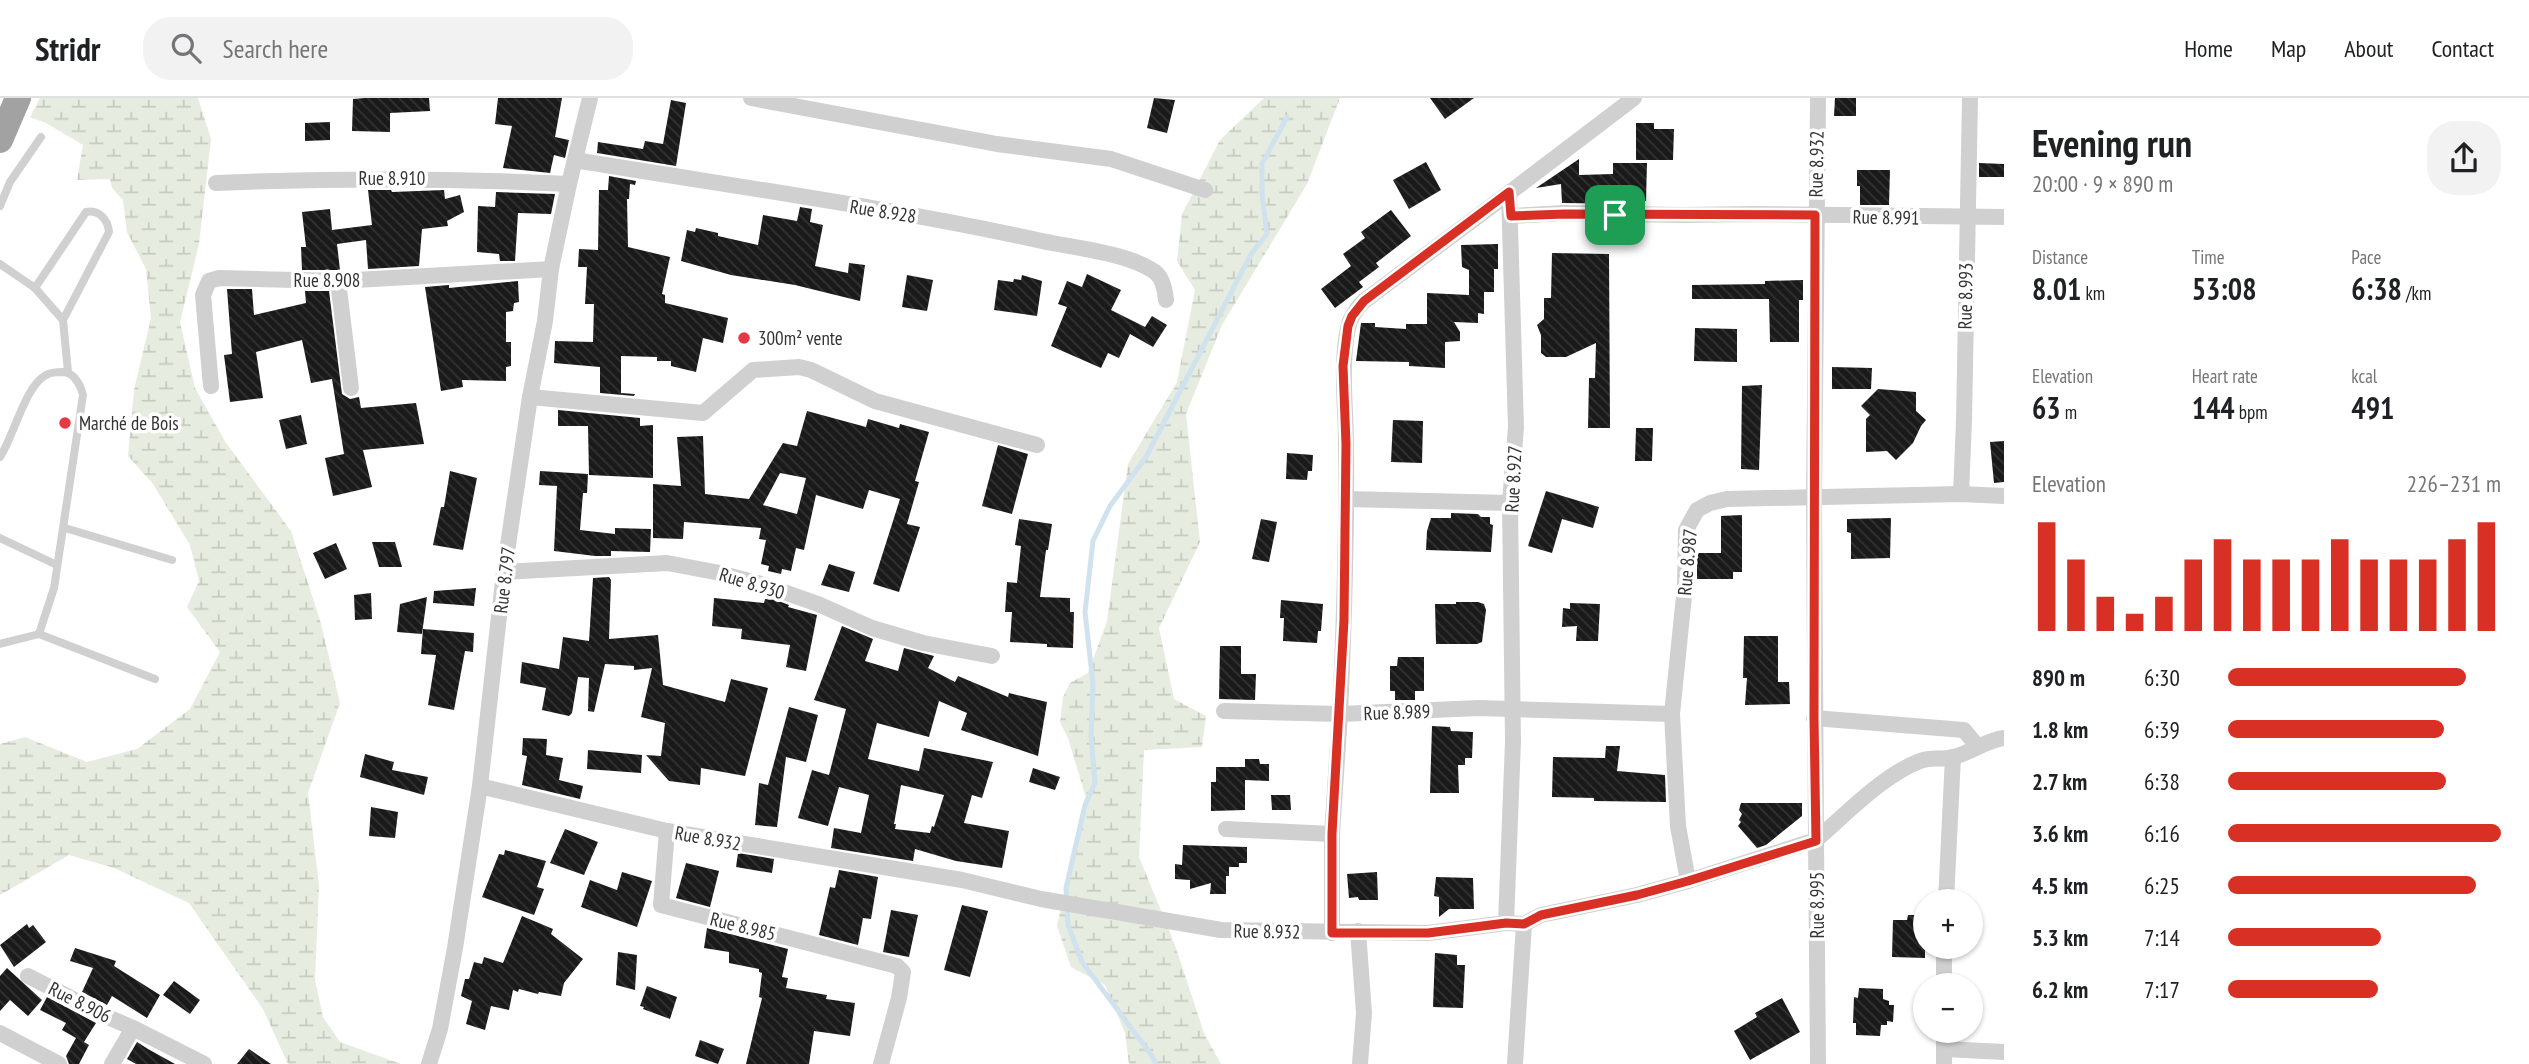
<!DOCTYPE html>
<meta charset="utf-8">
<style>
body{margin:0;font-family:"PT Sans Narrow",sans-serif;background:#f2f2f2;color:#202124;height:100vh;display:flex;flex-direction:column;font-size:26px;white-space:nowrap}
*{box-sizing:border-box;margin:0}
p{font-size:23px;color:#757577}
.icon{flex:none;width:38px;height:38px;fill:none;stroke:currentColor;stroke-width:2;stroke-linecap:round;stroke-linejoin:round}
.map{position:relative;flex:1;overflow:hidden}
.details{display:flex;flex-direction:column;background:#fff;width:525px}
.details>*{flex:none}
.fabs{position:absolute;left:1913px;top:791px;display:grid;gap:14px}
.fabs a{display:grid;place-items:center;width:70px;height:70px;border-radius:50%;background:#fff;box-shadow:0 2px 5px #0004;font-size:35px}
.pin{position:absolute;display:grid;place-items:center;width:60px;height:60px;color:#fff;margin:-30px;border-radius:14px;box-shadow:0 4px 10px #0006}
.round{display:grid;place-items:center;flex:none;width:74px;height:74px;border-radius:28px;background:#f2f2f2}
.head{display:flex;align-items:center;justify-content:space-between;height:119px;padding:0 28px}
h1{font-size:38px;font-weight:800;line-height:52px}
.figures{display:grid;grid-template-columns:repeat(3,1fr);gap:10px;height:119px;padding:7px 28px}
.figures div{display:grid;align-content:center}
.figures b{font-size:30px;font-weight:800}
.figures small{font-size:19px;font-weight:400}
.figures p{font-size:19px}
.chart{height:196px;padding:14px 28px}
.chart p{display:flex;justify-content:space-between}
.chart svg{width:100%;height:126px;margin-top:7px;stroke:#d93025;stroke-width:6}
ul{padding:0 28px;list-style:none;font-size:23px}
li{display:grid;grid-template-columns:112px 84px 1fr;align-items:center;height:52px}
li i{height:18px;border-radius:9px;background:#d93025}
header{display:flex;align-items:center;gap:42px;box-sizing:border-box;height:98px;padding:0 35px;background:#fff;border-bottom:2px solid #e0e0e0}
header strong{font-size:33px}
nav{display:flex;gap:38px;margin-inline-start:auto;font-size:24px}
.search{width:490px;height:63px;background:#f2f2f2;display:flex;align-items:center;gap:18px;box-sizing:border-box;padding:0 24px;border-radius:28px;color:#757577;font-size:26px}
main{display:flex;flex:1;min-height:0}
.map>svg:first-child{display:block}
.wetland{fill:url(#wetland-marsh)}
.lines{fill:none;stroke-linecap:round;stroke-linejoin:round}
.stream{stroke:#cfe2ee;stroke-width:5}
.building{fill:url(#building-back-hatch);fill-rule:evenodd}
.service{stroke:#d0d0d0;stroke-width:8}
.minor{stroke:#d0d0d0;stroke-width:16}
.trunk{stroke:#a2a2a2;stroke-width:26}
.route-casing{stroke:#fff;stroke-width:14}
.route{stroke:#d93025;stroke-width:9}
.poi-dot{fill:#e63946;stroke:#fff;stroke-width:2.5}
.labels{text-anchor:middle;stroke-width:7;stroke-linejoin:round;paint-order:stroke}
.street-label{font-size:19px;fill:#333;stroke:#fff}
.poi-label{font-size:19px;fill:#333;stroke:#fff;text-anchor:start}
</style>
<header>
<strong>Stridr</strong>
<div class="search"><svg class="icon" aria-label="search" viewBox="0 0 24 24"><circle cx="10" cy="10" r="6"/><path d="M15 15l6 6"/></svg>Search here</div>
<nav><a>Home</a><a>Map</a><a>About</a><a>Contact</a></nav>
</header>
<main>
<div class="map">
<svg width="2004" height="966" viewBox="0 0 2004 966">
<defs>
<pattern id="wetland-marsh" width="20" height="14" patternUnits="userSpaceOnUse" patternTransform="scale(1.75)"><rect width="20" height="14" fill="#e6ecdf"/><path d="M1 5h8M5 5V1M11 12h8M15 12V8" fill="none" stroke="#c6cbc0"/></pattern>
<pattern id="building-back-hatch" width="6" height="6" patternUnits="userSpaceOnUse" patternTransform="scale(1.75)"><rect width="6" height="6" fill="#1a1a1a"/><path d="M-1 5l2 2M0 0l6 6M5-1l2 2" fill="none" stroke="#333"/></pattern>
</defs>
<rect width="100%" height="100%" fill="#fff"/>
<!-- wetland -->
<g class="wetland">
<path d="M40 0H198L211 41 199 146 180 224 195 290 226 345 291 433 320 522 340 605 308 695 319 787 315 882 323 919 340 944 401 966H288L263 911 189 805 114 770 69 757 0 797V646L25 639 87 664 137 651 190 611 220 554 187 509 199 483 190 447 153 386 128 358 134 292 151 220 146 171 127 134 123 102 112 90 110 81 77 82 83 47 46 25 30 19Z"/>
<path d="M1264 0H1340L1307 86 1222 227 1186 316 1200 444 1159 530 1174 601 1206 618 1202 649 1144 652 1139 759 1175 847 1204 935 1221 966H1129L1125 935 1105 887 1071 869 1057 828 1086 700 1068 640 1060 624 1063 599 1070 585 1088 575 1107 523 1128 366 1177 284 1195 192 1177 163 1182 116 1220 42Z"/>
</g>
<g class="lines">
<!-- stream -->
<path class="stream" d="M1156 966 1152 958 1082 864 1068 827 1066 790 1085 707 1095 685 1091 638 1093 586 1085 514 1093 443 1110 408 1146 359 1251 156 1267 136 1262 96V66L1287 19"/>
</g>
<!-- building -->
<g class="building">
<path d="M365 0H429L430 13 390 15V34L352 33 353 1Z"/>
<path d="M498 0H562L555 39 569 42 565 60 554 57 550 75 503 70 512 28 495 26Z"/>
<path d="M1154 0 1175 2 1167 35 1147 30Z"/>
<path d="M1430 0H1474L1445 21Z"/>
<path d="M1835 0H1856V18H1834Z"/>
<path d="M671 2 686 5 676 68 597 55 598 44 643 51 645 43 663 46Z"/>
<path d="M330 24V42L305 43V25Z"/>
<path d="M1636 25H1654V31H1674L1673 62H1636Z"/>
<path d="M1579 61V77L1613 76V65H1647L1646 103H1643V106L1562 105 1561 86 1536 90Z"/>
<path d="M1426 64 1441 92 1409 111 1393 82Z"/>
<path d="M1979 65 2004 66V79H1979Z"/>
<path d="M1857 72H1890L1889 107H1860V88H1857Z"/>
<path d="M609 78 636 83 635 87 630 86 629 101H627L628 149 670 159 662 196 665 197V205L728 220 723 245 703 240 696 274 671 268V263H657V259L621 258V295L635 296 634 298 600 295V269L554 265 555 243 593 244 594 206H585L587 169H578L579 151 598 152 599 92H608Z"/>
<path d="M368 92H391L392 94 444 92 445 101 460 97 464 114 447 123 448 128 422 131 419 168 368 171 366 142 337 146 340 172H302L301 149H306L302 114 330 111 332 132 372 127Z"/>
<path d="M496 94 555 96 551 116 518 115 515 163H500L499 156 477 154 478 108 495 109Z"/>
<path d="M800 109 812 111 810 124 823 127 815 168 848 175 849 165 865 167 860 203 795 187 731 177 681 163 687 132 695 134 696 130 718 135V138L758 147 763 117 797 123Z"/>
<path d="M1391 112 1411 138 1376 165 1379 169 1359 184 1363 189 1335 210 1321 191 1351 168 1343 156 1365 140 1361 134Z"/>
<path d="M1498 146V171H1494V194H1484V216L1478 215V225L1454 224 1460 234V243L1445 244V270L1409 268V264L1356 263 1361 225H1375V229L1406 231V226H1427V195L1469 197V172L1462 169 1461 147Z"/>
<path d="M1552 155 1609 156 1610 330H1588L1589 280H1595L1596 245 1566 259H1546L1541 255V237L1537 227 1544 221V200H1551Z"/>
<path d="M1087 176 1121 192 1111 212 1145 229 1152 218 1167 227 1153 249 1130 236 1119 260 1108 255 1101 270 1051 248 1067 209 1058 206 1067 183 1082 189Z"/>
<path d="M907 177 933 182 927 213 902 209Z"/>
<path d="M1022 177 1042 183 1037 218 994 212 998 182 1013 184 1014 181 1021 182Z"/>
<path d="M1803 182V202H1799V244H1770L1769 201H1692V187L1765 186V183Z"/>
<path d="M518 183 519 204 514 205 513 213 506 214V244H511V268L506 269V283L462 282 463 289 441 293 425 189 449 187V190Z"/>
<path d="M227 191H252L254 217 306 205 305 193H329L342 296 350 301 359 299 361 310 416 305 424 346 363 352 372 389 333 398 325 360 344 356 332 281 311 285 302 242 256 254 263 300 230 304 224 257 232 256Z"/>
<path d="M1695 230 1737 231V264L1694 263Z"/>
<path d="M1832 269 1872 270 1871 291H1832Z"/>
<path d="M1762 287 1759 372 1741 371 1742 288Z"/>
<path d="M1878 291 1916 294V313L1926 322 1921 328 1913 345 1896 362 1887 353 1866 354V321L1870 317 1861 308Z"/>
<path d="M558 312 640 320V328L653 327V380L589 377 588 328H558Z"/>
<path d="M807 313 866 329 868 321 899 330 900 326 929 334 915 383 919 384 907 426 920 429 899 494 873 486 900 401 869 392 863 411 816 397 804 452 796 450 791 473 782 471 781 476 768 473 769 468 761 466 766 442 759 441 761 430 684 424 683 441 653 440V386L681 388 677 339 703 338 705 396 749 401 783 345 797 348ZM780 375 806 380 797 416 763 407Z"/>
<path d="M301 317 307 346 286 351 279 322Z"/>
<path d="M1393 322 1423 323 1422 365 1391 364Z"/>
<path d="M1636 330H1653L1652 363H1635Z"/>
<path d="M2004 343V384L1994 385 1990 344Z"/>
<path d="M998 347 1028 356 1012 416 982 408Z"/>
<path d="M1287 355 1313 357 1312 373H1308L1307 382 1286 381Z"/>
<path d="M450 373 477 380 463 452 433 447 441 409H444Z"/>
<path d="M540 373 588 376 587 395H583L580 432 615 436V430L651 431 650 454 611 453V458H595L554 453 557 388 539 387Z"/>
<path d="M1546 393 1599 409 1593 430 1562 421 1552 455 1528 448Z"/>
<path d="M1451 415 1478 416 1481 419H1490V426L1493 427 1491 454 1426 452 1427 433 1431 420H1451Z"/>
<path d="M1742 417V474H1733V481H1697V455H1721V418Z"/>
<path d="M1891 420 1890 460 1851 461V435L1847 434V421Z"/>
<path d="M1019 421 1052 426 1048 452H1046L1040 499 1070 500V514H1074L1073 550 1047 549V546L1010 544 1012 514H1005L1007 484 1017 485 1021 448 1015 447Z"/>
<path d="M1261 421 1277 424 1269 464 1252 461Z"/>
<path d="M372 444H395L402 469H379Z"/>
<path d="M336 445 347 471 325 481 313 455Z"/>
<path d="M829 466 855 474 849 494 821 487Z"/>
<path d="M609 479 611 482 609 541 658 537 663 587 725 604 731 581 768 590 745 678 701 670 700 687 669 683 646 657 661 658 665 625 641 619 652 570 634 572V568L605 566 594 614 588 613 589 580 578 579 572 615 569 618 542 612 546 590 520 585 522 564 559 571 563 539 589 543 593 480Z"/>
<path d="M476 490 474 508 433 505 434 493Z"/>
<path d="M371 495 372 521 355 522 354 497Z"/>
<path d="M427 499 422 536 397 534 400 506Z"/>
<path d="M714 500 764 505 765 501 776 502 789 507 788 509 817 517 806 573 786 569 790 547 741 541 742 531 712 528Z"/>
<path d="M1281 502 1323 506 1321 533H1318L1317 545 1283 543 1284 520H1280Z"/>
<path d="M1456 504H1478L1484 506 1486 512 1482 544 1477 546H1436L1435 506H1456Z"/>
<path d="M1570 505 1600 506 1598 543H1576L1577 528 1562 529 1563 510 1570 511Z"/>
<path d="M842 528 873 541 865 563 898 573 904 550 934 558 928 570 955 584 958 578 1008 599 1009 595 1047 604 1038 658 961 632 967 615 939 603 929 639 877 625 868 661 919 673 924 650 993 664 982 700 972 697 964 725 1009 733 1002 770 956 763 915 751 913 763 831 750 834 730 861 735 869 697 839 689 828 728 798 720 812 672 829 677 846 611 814 602ZM901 687 944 697 934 729 932 728 930 735 895 731 896 726H894Z"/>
<path d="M423 531 474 535 473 554 465 553 454 612 428 607 436 557 421 556Z"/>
<path d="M1744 538H1778V584H1789L1790 606 1745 607 1747 580H1743Z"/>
<path d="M1220 548H1241V576H1256L1255 602 1219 601Z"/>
<path d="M1398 559H1424V593H1415V602H1395V593H1390V568H1397Z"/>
<path d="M789 609 818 617 806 664 786 659 777 729 755 727 759 685 768 687Z"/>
<path d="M1432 628 1450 629 1451 633 1473 634 1472 660H1465V667H1458L1459 695H1430Z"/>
<path d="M523 640 547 641 546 657 563 660 559 682 583 688 580 701 522 687 527 658 522 657Z"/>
<path d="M1606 648H1620L1617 673 1665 677 1666 704 1594 703V700L1552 699 1553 659 1605 660Z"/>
<path d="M588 652 642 657 641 675 587 671Z"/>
<path d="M365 656 394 664 392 672 428 679 424 697 360 679Z"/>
<path d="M1245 661H1259L1260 666H1269V683L1245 682V712L1211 713V684H1216V669H1245Z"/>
<path d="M1033 670 1060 679 1055 692 1029 684Z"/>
<path d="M1271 697H1290L1291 712H1272Z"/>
<path d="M1741 705H1802V718L1766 747 1757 750 1738 728 1741 724 1739 722 1742 716 1739 712Z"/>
<path d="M371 709 398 714 395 740 369 738Z"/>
<path d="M565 731 598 744 584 777 550 765Z"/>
<path d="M1183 747 1247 749V765H1239V769H1229V778H1226V796H1210L1211 785 1190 791V782L1175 781V766L1182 767Z"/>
<path d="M505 752 546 763 537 789 544 791 534 817 482 799 499 756 504 757Z"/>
<path d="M738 755 774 761 772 775 736 769Z"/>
<path d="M686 765 719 773 710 809 676 800Z"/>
<path d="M839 772 878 779 871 821 863 820 858 847 819 837 830 789 835 790Z"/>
<path d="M622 774 652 783 637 829 581 809 590 782 617 792Z"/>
<path d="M1377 774 1378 802H1359L1358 799 1349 800 1347 776Z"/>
<path d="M1436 779 1473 780 1474 811H1449L1439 819V799L1434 798Z"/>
<path d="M962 807 988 813 970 879 944 872Z"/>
<path d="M891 812 918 817 909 859 883 854Z"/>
<path d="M1908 817H1925V860L1892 859 1893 822H1907Z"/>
<path d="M522 818 553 831 551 836 583 861 564 885 561 898 539 894 538 896 519 891 518 894 513 892 509 912 491 908 485 932 466 926 472 903 461 898 465 881H469L474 864 482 866 484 859 503 865Z"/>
<path d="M27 826 29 830 33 827 46 844 14 869 0 847Z"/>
<path d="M707 830 788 851 782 879 788 880 786 890 827 897 826 901 855 905 850 938 814 933 809 966H746L762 900 759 899 762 875 759 874V871L729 865V854L704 850Z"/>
<path d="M75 850 116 863 114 868 160 897 147 920 112 898 107 907 82 894 93 870 70 863Z"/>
<path d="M618 854 637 857 635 892 616 887Z"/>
<path d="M1435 855 1457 857V867H1465L1463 910 1433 909Z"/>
<path d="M7 870 42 902 28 918 10 902 0 913V878Z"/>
<path d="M174 883 200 902 190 916 163 897Z"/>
<path d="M647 888 677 899 670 921 643 911 644 909 640 908Z"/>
<path d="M1859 890 1883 891V901L1889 903V907H1894L1893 924 1887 923V927H1881L1880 938 1856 937V925H1853L1854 899 1858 900Z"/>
<path d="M47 899 96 925 84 944 89 947 79 966H69L66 958 76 940 62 932 66 925 40 912Z"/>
<path d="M1782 900 1800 934 1750 962 1734 933 1757 919 1755 915Z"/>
<path d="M700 942 724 951 718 966 695 958Z"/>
<path d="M137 944 148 951 175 966H136L127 961Z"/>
<path d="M249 951 271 966H237Z"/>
</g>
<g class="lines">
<!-- service -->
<g class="service">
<path d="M0 108 10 84 41 39"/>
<path d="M0 166 35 190 63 222 68 274"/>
<path d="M35 190 86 114C99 111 108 122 109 134L63 222"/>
<path d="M0 359C14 338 25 288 46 277 51 274 57 274 63 274 75 275 80 286 83 297L54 490 39 536 0 546"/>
<path d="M65 430 172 462"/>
<path d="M0 440 57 467"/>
<path d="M39 536 155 581"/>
</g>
<!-- minor -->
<g class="minor">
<path d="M751 0 997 46 1111 61 1205 92"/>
<path d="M575 62C731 88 888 109 1042 143 1075 150 1128 155 1155 174 1163 180 1165 192 1166 202"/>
<path d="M216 85C334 80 451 80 569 86"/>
<path d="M1511 118 1565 115 1683 117 1754 116 2004 119"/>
<path d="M338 183 351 290"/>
<path d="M211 288 203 197 209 183 219 180 338 183 551 171"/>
<path d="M530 299 703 315 753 272 799 269 811 272 875 303 1037 347"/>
<path d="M1961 396 1964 322 1970 0"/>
<path d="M1346 401 1510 405"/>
<path d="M504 474 667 465 715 474 761 486 818 506 872 530 923 545 992 558"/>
<path d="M1224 613 1340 616C1344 527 1347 437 1346 348 1346 308 1340 269 1348 230 1350 219 1356 211 1364 203L1509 95"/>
<path d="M1814 620 1964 632 1977 648"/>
<path d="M480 688 667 733 962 782 1041 801 1221 832 1428 835 1506 825 1524 826 1541 817 1637 797 1688 783 1816 742 1814 399 1818 0"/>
<path d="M1226 731 1332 736"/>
<path d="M667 733 661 807 897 868 903 874 899 900 881 966"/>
<path d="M1688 783 1678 728 1672 616 1685 488 1686 432 1697 412 1710 405 1727 401 1961 396 2004 398"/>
<path d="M1946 803 1953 659"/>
<path d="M1506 825 1513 643 1510 405 1516 329 1509 95 1634 0"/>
<path d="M1358 833 1364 915 1360 966"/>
<path d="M1332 835V736L1340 616 1479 610 1672 616"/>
<path d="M28 878 110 920 133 930 112 966"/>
<path d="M1944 887V849"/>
<path d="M133 930 204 966"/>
<path d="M1944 933V966"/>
<path d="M0 935 59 966"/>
<path d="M1944 951 2004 954"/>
<path d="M429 966 440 931 455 850 480 688 504 474 530 299 545 223 551 171 569 86 590 0"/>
<path d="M1515 966 1524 826"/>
<path d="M1818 966 1816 742C1846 716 1883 677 1920 663 1931 659 1942 662 1953 659 1971 655 1984 643 2004 640"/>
</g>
<!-- trunk -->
<path class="trunk" d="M0 42 18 0"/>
</g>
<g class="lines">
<!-- route casing -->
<g class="route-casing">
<path id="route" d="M1509 94 1511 118 1565 116 1815 117 1814 620 1816 743 1688 783 1637 797 1541 817 1524 826 1506 825 1428 835H1332V736L1344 522 1346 346 1343 268 1348 228 1352 218 1364 203Z"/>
</g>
<!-- route -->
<use href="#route" class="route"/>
</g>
<!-- markers -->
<g class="poi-dot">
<circle cx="744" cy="240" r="7"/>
<circle cx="65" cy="325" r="7"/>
</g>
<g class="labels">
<!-- street labels -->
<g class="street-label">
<text transform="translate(1816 66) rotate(-89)" y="7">Rue 8.932</text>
<text x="392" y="87">Rue 8.910</text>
<text transform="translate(883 113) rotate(9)" y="7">Rue 8.928</text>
<text transform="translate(1886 119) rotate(1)" y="7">Rue 8.991</text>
<text x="327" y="189">Rue 8.908</text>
<text transform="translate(1965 198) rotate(-89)" y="7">Rue 8.993</text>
<text transform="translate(1513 381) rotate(-87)" y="7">Rue 8.927</text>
<text transform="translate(1687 464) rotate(-85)" y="7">Rue 8.987</text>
<text transform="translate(504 482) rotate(-83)" y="7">Rue 8.797</text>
<text transform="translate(752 485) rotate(17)" y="7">Rue 8.930</text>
<text transform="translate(1397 614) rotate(-2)" y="7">Rue 8.989</text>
<text transform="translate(708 740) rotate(10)" y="7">Rue 8.932</text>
<text transform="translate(1817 807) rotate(-90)" y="7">Rue 8.995</text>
<text transform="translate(743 828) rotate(14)" y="7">Rue 8.985</text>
<text transform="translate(1267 833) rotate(1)" y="7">Rue 8.932</text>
<text transform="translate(80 904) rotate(27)" y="7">Rue 8.906</text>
</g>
<!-- poi labels -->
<g class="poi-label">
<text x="758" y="247">300m² vente</text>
<text x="79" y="332">Marché de Bois</text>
</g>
</g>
</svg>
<div class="fabs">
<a>+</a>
<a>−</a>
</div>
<div class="pin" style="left:1615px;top:117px;background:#1e9e55"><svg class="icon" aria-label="arrive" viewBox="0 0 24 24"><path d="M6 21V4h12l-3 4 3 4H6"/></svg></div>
</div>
<section class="details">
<div class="head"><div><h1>Evening run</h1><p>20:00 · 9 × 890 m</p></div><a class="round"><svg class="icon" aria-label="share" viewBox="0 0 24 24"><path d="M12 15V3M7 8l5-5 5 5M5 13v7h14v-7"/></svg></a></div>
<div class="figures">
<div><p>Distance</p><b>8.01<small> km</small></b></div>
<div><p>Time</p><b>53:08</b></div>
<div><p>Pace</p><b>6:38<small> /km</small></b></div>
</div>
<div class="figures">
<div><p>Elevation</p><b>63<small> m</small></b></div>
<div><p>Heart rate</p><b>144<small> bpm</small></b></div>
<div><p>kcal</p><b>491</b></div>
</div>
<div class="chart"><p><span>Elevation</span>226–231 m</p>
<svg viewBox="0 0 160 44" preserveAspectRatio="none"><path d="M5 44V6M15 44V19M25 44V32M35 44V38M45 44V32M55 44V19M65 44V12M75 44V19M85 44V19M95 44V19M105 44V12M115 44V19M125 44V19M135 44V19M145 44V12M155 44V6"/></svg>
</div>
<ul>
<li><b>890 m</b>6:30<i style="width:87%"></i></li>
<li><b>1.8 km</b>6:39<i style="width:79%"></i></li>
<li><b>2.7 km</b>6:38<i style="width:80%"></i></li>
<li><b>3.6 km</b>6:16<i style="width:100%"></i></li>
<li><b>4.5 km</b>6:25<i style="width:91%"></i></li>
<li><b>5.3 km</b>7:14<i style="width:56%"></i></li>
<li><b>6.2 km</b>7:17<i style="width:55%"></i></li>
</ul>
</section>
</main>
